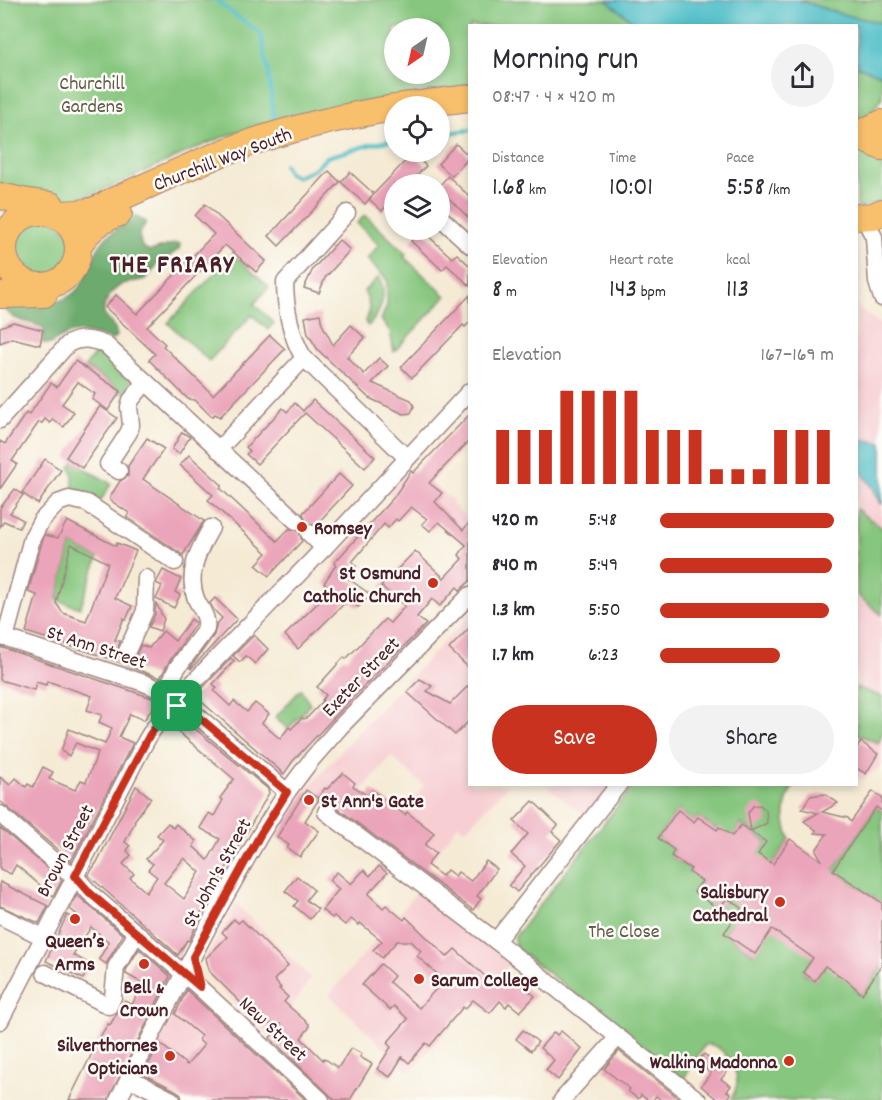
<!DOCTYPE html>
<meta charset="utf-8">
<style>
body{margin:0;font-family:Dekko,sans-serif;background:#f2f2f3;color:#2b2b33;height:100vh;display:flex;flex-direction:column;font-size:22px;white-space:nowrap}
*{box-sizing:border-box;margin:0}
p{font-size:20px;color:#7c7c81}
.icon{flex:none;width:33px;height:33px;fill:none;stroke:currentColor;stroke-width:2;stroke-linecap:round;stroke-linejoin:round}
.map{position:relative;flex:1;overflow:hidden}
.side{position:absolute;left:468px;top:24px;width:390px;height:762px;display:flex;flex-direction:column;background:#fff;border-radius:0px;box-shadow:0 3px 9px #0003}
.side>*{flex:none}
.needle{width:39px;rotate:214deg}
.fabs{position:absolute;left:384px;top:18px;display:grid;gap:12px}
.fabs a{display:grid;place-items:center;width:66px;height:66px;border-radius:50%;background:#fff;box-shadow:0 3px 9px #0003;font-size:30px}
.pin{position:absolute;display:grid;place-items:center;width:51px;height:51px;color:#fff;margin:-26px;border-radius:12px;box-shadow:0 3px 9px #0006}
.round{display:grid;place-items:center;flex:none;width:63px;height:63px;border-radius:32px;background:#f2f2f3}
.head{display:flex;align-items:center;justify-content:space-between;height:102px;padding:0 24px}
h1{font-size:33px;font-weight:600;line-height:45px}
.figures{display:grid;grid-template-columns:repeat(3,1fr);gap:9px;height:102px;padding:6px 24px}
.figures div{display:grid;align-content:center}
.figures b{font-size:26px;font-weight:600}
.figures small{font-size:16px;font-weight:400}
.figures p{font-size:16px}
.chart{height:168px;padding:12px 24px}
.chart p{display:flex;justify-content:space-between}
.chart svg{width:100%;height:108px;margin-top:6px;stroke:#c8321e;stroke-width:6}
.primary-button{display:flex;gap:12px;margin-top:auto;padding:12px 24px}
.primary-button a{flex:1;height:69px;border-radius:36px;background:#c8321e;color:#fff;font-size:24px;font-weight:600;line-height:69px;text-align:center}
.primary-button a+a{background:#f2f2f3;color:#2b2b33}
ul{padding:0 24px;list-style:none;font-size:20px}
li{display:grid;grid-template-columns:96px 72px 1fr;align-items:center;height:45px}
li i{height:15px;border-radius:8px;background:#c8321e}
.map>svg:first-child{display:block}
.built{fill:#f7cfd3}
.green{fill:#86c67e;stroke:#687254;stroke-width:1.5;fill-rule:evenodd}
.forest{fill:#6cab6d;stroke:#5b654c;stroke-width:1.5}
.water{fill:#51bfc8;stroke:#4e6f7a;stroke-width:1.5}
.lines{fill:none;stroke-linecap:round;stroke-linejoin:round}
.stream{stroke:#51bfc8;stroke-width:4}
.building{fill:#eba5ba;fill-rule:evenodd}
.minor-tunnel{stroke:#d3c2b3;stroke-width:16;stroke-dasharray:16 8;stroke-linecap:butt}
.minor-casing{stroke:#a08580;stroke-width:19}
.highway-casing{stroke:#a08580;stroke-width:28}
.minor{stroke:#fff;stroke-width:16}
.highway{stroke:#f8bf6c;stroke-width:26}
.route-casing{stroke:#fff;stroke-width:12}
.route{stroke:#c8321e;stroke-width:8}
.poi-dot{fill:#c8321e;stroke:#fdfcf7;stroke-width:2}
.labels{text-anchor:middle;stroke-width:5;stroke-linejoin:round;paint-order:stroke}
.park-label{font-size:20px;fill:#5f5948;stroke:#fdfcf7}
.street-label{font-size:20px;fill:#4a1f2b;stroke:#fdfcf7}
.poi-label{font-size:20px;font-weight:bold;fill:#4a1f2b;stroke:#fdfcf7;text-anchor:end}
.district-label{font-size:26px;font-weight:bold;letter-spacing:1.5px;fill:#4a1f2b;stroke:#fdfcf7}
</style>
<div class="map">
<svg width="882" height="1100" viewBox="0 0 882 1100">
<rect width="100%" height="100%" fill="#fdfcf7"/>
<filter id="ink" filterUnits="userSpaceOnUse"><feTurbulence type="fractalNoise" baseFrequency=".0167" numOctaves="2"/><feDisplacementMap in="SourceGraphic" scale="12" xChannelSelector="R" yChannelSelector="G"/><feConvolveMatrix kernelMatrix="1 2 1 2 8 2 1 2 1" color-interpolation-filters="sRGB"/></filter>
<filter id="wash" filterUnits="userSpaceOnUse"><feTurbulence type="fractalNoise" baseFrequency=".008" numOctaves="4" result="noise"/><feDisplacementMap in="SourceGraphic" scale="24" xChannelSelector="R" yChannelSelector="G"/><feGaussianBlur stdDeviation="1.35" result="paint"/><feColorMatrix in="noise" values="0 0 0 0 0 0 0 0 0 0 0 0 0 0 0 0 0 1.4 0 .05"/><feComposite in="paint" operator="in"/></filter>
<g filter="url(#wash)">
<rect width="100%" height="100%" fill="#f5ebd5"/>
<!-- built -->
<g class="built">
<path d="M856 305 882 326V765L863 780 856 776Z"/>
<path d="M411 468 454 501 452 504 469 520V548L430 514 425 520 388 493Z"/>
<path d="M469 616 470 784 508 785 465 830 458 825 420 874 377 841 424 786 391 756 342 815 306 790 361 729Z"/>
<path d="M545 785H612L586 817Z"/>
<path d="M418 891 511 963 409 1072 329 995Z"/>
<path d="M236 904 311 978 270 1037 210 979 206 968V958Z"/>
<path d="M185 990 237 1035H241L244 1040 308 1100H130L137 1087 135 1085 141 1074H143Z"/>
</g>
<!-- green -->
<g class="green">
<path d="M0 0H606L638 25 470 26 469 86C389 98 309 108 232 134 177 153 127 184 71 201L54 193 0 187ZM394 28H440V74H394Z"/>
<path d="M798 0H882V23L841 14Z"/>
<path d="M856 66 882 75V98L868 116 857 117Z"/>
<path d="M856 144 882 155V197L877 203 857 208Z"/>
<path d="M365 215 406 254 404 257 446 296 394 352 390 331 381 320 387 305V280L367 259 379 245 357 223Z"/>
<circle cx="41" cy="249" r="31"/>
<path d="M233 254 269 287 254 304 274 323 268 330 252 315 209 361 168 323Z"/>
<path d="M379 277C388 294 381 313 368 326L365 322C371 311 370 303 364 291Z"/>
<path d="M98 349 130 379V383L125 394 103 378 85 367Z"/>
<path d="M74 462C86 470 99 476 111 484L98 505 73 495V474L70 467Z"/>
<path d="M856 509 882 528V615L857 595Z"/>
<path d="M71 544 98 558 80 608 57 600Z"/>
<path d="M856 687 882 697V735L878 743 857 734Z"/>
<path d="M301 689 310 705 288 729 275 718Z"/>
<path d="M634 785H794C783 802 782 820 790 839L771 867 756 857 766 842 741 824 731 839 698 817 694 822 678 810 658 838 674 850 671 856 691 869 689 872 704 878 694 892 719 909 729 895 734 903 737 901 744 906 724 933 754 954 774 926C785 940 800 947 815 955L803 973 815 980 827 963C834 972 840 976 850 979L849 983 859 985 855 990 861 995 882 965V1100H731C734 1094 737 1088 737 1082 738 1068 721 1041 705 1045L691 1065 684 1079 515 947 514 938Z"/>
<path d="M876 807 882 811V903L833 870Z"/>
</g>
<!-- forest -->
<path class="forest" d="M135 216 146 222 139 235 142 247 150 251 177 243 180 244 179 249 156 266 146 279 122 284 112 292 104 305V315L115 328 117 336 112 340C85 332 75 326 51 344L43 343 44 328C29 321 11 322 3 306 20 304 48 306 64 299 90 288 88 257 105 239 113 230 126 223 135 216Z"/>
<!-- water -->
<g class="water">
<path d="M606 0H798L841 14 882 23V75L857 66 856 26 638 25Z"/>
<path d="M856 438 882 443V505L872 486 857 466Z"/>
</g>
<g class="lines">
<!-- stream -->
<g class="stream">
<path d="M215 0 261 34 268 70 274 120"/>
<path d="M440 134 470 130"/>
<path d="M284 165 289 174 297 177 315 169 327 157 373 144 394 140"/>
</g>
</g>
<g id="blocks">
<!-- building -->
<g class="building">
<path d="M456 144 470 157 452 176 438 164Z"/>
<path d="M413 153 426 166 408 184H394V198L382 211 369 199Z"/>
<path d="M329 171 340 182 279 246 269 236Z"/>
<path d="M350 172 374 194 365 204 341 182Z"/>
<path d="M448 176 470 197V219L440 190V185Z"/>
<path d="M205 204 266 261 256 272 225 245 147 327 165 344 163 346 213 395 270 335 285 349 220 417 215 414 212 417 195 400 188 399 149 360 155 354 105 307 116 295 137 314 214 234 195 216Z"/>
<path d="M422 230 452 258 457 254 470 266V286L447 265 442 270 411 241Z"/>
<path d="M339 240 350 250 325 278 319 293 304 288 313 269Z"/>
<path d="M470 295V322L465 327 463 325 412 378 401 367Z"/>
<path d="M320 314 322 324 333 345 351 325 365 338 347 357 364 374 379 358 388 366 372 383 411 400 414 406 411 413 404 414 369 398 318 350 308 334 305 317Z"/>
<path d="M13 322 43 330 40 345 12 338 0 343V327Z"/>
<path d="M75 361 121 391 108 410 92 399 95 394 78 382 62 404 74 412 64 427 52 419 50 423 45 419 42 423 39 422 12 461 17 464 0 489V441L5 444 26 413 29 415 51 383 57 387Z"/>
<path d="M313 400 375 457 365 468 305 413 257 464 246 454 250 451 246 447 283 408 287 412 295 403 303 411Z"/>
<path d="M100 406 117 418 82 468 66 457Z"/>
<path d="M470 414V440L429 483 442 493 435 502 463 530 470 522V581L460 590 457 587 440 606 432 599 417 617 426 624 357 693 293 761 284 774 195 696 231 658 234 661 213 684 217 688 214 691 230 706 234 701 247 712 255 703 269 714 262 723 280 739 289 727 291 729 302 718 304 719 308 717 323 701 322 700 326 695 317 687 344 657 346 659 385 619 390 623 405 606 381 586 415 551 444 578 462 559 459 555 466 545 439 522 430 531 422 524 427 519 411 507 398 521 396 519 388 528 384 524 352 562 356 566 346 577 371 595 358 607 348 600 298 649 285 635 332 589 324 583 336 565 334 563 394 497 411 471 413 473Z"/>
<path d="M182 432 190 437 179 454 172 449Z"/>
<path d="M147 438 164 449 143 479 204 521 183 555 127 517 129 513 110 500V497L120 481 128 476V466Z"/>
<path d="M189 455 222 485 220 488 277 541 289 529 299 531 302 541 269 576 256 565 267 553 208 500 213 495 180 465Z"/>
<path d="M45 459 61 470 38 504 22 493Z"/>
<path d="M339 474 352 486 316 525 306 523 303 513Z"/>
<path d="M15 489 23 495 10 513 23 520 19 528 4 521 0 527V508Z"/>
<path d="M67 521 116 546 117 543 136 551 115 598 132 606 126 620 124 618 115 640 120 641 117 653 122 660 127 661 134 659 141 645 149 648 163 631 175 641 191 619 196 623 169 662 160 678 102 656 26 632 37 595 28 592 42 542 45 535 58 538ZM71 544 108 563 86 621 63 613 56 603Z"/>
<path d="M163 570 181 579 175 592 180 595 174 608 156 599 162 586 156 583Z"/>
<path d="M215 598 237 619 191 669 190 668 214 635 217 624 222 618 214 610 210 603Z"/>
<path d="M156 603 164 619 160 631 149 627 155 615Z"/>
<path d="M470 627V669L449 649Z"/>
<path d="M254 635 268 649 255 664 246 656 240 662 233 656Z"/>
<path d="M0 647 158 700 144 720 130 714 119 737 133 743 71 861 0 801V777L10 785 16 778 26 787 28 784 33 787 43 767 53 772 49 779 75 790 81 780 86 782 98 752 76 743 69 756 61 751 69 729 105 744 112 728 99 722 102 715 87 710 92 696 47 681 46 685 36 682 34 690 0 680Z"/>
<path d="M420 679 432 686 427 691 450 704 470 684V720L455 735 407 692Z"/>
<path d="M182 718 268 789 269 793 193 927 195 928 189 941 187 940 178 955 88 875 97 862 136 786 151 798 134 821 135 822 125 842 130 846 127 851 131 855 123 864 134 874 130 878 146 892 157 877 148 870 153 864 146 859 163 840 157 835 168 823 173 828 176 824 196 841 193 846 208 860 220 839 200 828 209 813 214 816 223 800 220 798 234 779 175 729ZM184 858 200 872 184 899 164 883Z"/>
<path d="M861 742 878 754 866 774 856 768V749Z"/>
<path d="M343 773 355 783 353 786 368 796 372 790 405 815 407 812 434 833 425 845 436 853 427 865 442 876 447 870 455 876 458 872 471 881 486 861 497 869 477 896 481 899 473 910 332 804 323 802 318 798 325 788 327 789Z"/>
<path d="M306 790 319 799 305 821 319 831 300 857 287 848 289 845 277 837Z"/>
<path d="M873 791 882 798V811L876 807 833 870 882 903V965L862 994 848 981 825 966 815 981 803 972 813 958 772 929 755 954 724 933 742 908 727 898 719 909 694 892 702 881 689 872 691 869 671 856 674 850 658 838 678 810 694 822 698 817 717 830 719 827 732 836 741 825 766 842 758 854 773 864 790 839 822 861 816 850 827 834 815 833 816 830 804 821 818 813 802 809 810 796 825 794 838 803 822 812 848 818 851 822Z"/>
<path d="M533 801 558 825 552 832 561 840 517 892 509 885 525 866 511 854 528 834 514 821Z"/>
<path d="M760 805 766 810 767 823 751 831 748 813 753 806Z"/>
<path d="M0 828 62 880 53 896 16 865 11 874 0 869Z"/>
<path d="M379 866 387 873 368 894 383 908 386 905 404 920 406 917 447 957 455 949 496 986 504 976 506 977 509 974 535 996 520 1012 509 1003 506 1007 500 1001 490 1013 473 1000 465 1009 463 1007 430 1046 426 1043 409 1063 402 1057 390 1077 377 1069 391 1047 387 1043 408 1019 394 1006 390 1010 362 985 381 964 394 976 389 982 419 1008 444 980 417 956 421 951 411 941H397L382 958 373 950 382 941 360 923 359 925 351 919 345 925 334 916 332 918 322 910 339 889 329 880 337 872 351 884 364 870 370 876Z"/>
<path d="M297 876 314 890 306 900 318 909 310 919 294 906 298 901 285 891Z"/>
<path d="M0 882 48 906 39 923 0 906Z"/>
<path d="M77 895 123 935 106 964 99 959 109 942 91 927 73 955 90 964 83 979 46 961 67 915 78 921 80 917 70 909Z"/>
<path d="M234 919 238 923 242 920 288 966 274 980 281 988 279 989 288 997 284 1002 309 1024V1028L301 1038 323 1060 324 1058 338 1068 351 1048 362 1054 360 1057 372 1064 350 1100H335L270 1038 281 1024H262L209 971 206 958 227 937 222 932Z"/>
<path d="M139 949 170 976 108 1100H69L101 1035 108 1024 110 1025 124 1001 132 1005 142 983 126 974V970Z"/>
<path d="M187 990 192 995 306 1100H182L181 1095 177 1091 144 1074 159 1043 187 1065 204 1045 199 1040 201 1036 175 1014Z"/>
<path d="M523 1030 538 1042 531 1051 516 1039Z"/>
<path d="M561 1031 582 1049 558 1080 546 1070 554 1060 540 1048 554 1032 557 1035Z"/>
<path d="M619 1051 681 1100H661L656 1096 653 1100H648L641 1095 638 1099 628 1091 630 1089 604 1069Z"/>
<path d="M704 1054 727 1072 721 1079 731 1086 727 1091 731 1094 726 1100H718L701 1086 711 1073 697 1062Z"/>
</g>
</g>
</g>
<g filter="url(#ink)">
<use href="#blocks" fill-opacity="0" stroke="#a08580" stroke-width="1.5"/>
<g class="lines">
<!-- minor-tunnel -->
<path class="minor-tunnel" d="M121 664 127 651"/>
<!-- minor casing -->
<g class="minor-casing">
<g id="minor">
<path d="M347 213 285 282C285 306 291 338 304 358L406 457"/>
<path d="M440 217 470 245"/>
<path d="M864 218 874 237 877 282 882 298"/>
<path d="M0 420 68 344C81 337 92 339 106 345L296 521"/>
<path d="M218 450 304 358"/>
<path d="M119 471 108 464 129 432 131 425 129 407 131 400 146 382"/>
<path d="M309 533 324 548"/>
<path d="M0 636 144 683 165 692 177 706"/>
<path d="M5 638 32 538 41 521 58 503 69 499 87 503 175 562"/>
<path d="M127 651 145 611 146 578"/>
<path d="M165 692 177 668 206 629C208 616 201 610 196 599 186 573 199 549 211 528"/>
<path d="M177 706 182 694 324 548 470 391"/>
<path d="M326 812 496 941 698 1100"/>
<path d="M0 814 57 864 75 876 90 893 199 987 321 1100"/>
<path d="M0 916 43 937"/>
<path d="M496 941 619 784"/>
<path d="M45 973 109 1006 113 997 116 967 137 933"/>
<path d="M0 1021 132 767C142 749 159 709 181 706L193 712 287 792"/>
<path d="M128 1081 137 1082 172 1100"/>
<path d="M118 1100 210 923 260 835 287 792 312 759 340 727 470 595"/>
<path d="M562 1100 618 1037"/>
</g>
</g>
<!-- highway casing -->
<g class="highway-casing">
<g id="highway">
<path d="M403 106 470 98"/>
<path d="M856 135 882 123"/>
<path d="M856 137 864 139 882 147"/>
<path d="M0 196 23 201 51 205"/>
<circle cx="41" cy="249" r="37"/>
<path d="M53 214C73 213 91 215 108 203 149 185 189 166 230 150 283 130 339 117 394 108"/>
<path d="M856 217 873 216 882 212"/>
<path d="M78 246C88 230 100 220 119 213"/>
<path d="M0 295 44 294"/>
</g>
</g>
<!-- minor -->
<use href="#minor" class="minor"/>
<!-- highway -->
<use href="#highway" class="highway"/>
</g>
</g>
<g class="lines" filter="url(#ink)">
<!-- route casing -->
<g class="route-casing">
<path id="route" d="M177 706H184L193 712 287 792 260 835 193 957 200 987 90 893 75 876 149 736 169 709Z"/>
</g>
<!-- route -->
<use href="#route" class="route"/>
</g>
<!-- markers -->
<g class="poi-dot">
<circle cx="302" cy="527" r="6"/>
<circle cx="433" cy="583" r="6"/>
<circle cx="309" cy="800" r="6"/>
<circle cx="780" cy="902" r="6"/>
<circle cx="75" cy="919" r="6"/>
<circle cx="144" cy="964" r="6"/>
<circle cx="419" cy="979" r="6"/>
<circle cx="170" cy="1056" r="6"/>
<circle cx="789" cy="1061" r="6"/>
</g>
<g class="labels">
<!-- park labels -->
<g class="park-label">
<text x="92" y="89">Churchill<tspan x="92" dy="23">Gardens</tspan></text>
<text x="624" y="937">The Close</text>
</g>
<!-- street labels -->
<g class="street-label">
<text transform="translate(222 158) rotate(-21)" y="7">Churchill Way South</text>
<text transform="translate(97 646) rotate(18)" y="7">St Ann Street</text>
<text transform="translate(360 676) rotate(-46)" y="7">Exeter Street</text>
<text transform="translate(64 850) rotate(-62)" y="7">Brown Street</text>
<text transform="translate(216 872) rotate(-61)" y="7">St John's Street</text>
<text transform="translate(274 1028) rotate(43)" y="7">New Street</text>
</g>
<!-- poi labels -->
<g class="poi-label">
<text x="314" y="534" text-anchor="start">Romsey</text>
<text x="421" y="579">St Osmund<tspan x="421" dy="23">Catholic Church</tspan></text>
<text x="321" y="807" text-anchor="start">St Ann's Gate</text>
<text x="768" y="898">Salisbury<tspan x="768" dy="23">Cathedral</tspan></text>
<text x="75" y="947" text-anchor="middle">Queen’s<tspan x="75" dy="23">Arms</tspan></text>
<text x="431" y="986" text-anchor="start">Sarum College</text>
<text x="144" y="993" text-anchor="middle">Bell &amp;<tspan x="144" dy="23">Crown</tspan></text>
<text x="158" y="1051">Silverthornes<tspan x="158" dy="23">Opticians</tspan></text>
<text x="777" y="1068">Walking Madonna</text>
</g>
<!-- district labels -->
<g class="district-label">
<text x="172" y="272">THE FRIARY</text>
</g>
</g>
</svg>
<div class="fabs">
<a><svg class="needle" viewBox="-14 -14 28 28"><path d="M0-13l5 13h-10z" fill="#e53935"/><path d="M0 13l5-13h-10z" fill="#7c7c81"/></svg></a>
<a><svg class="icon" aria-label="locate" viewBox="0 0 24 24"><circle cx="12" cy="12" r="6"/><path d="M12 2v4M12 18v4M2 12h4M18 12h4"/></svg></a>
<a><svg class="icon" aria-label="layers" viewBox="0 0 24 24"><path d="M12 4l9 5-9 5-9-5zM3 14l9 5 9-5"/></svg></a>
</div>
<div class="pin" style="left:177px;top:706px;background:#1e9e55"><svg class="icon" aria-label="arrive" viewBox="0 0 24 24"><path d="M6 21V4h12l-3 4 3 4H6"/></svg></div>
<section class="side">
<div class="head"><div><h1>Morning run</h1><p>08:47 · 4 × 420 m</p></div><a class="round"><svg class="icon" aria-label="share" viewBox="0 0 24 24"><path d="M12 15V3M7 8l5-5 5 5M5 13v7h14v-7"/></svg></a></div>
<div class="figures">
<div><p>Distance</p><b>1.68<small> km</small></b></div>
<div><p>Time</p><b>10:01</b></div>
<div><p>Pace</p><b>5:58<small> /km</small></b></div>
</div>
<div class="figures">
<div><p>Elevation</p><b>8<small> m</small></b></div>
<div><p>Heart rate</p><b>143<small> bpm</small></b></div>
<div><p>kcal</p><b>113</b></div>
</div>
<div class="chart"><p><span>Elevation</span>167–169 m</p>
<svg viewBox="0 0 160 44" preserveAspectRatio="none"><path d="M5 44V22M15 44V22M25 44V22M35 44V6M45 44V6M55 44V6M65 44V6M75 44V22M85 44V22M95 44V22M105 44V38M115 44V38M125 44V38M135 44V22M145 44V22M155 44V22"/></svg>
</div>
<ul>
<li><b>420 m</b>5:48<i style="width:100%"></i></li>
<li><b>840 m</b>5:49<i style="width:99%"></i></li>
<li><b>1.3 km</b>5:50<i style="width:97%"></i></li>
<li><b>1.7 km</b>6:23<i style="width:69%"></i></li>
</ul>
<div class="primary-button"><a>Save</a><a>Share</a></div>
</section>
</div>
